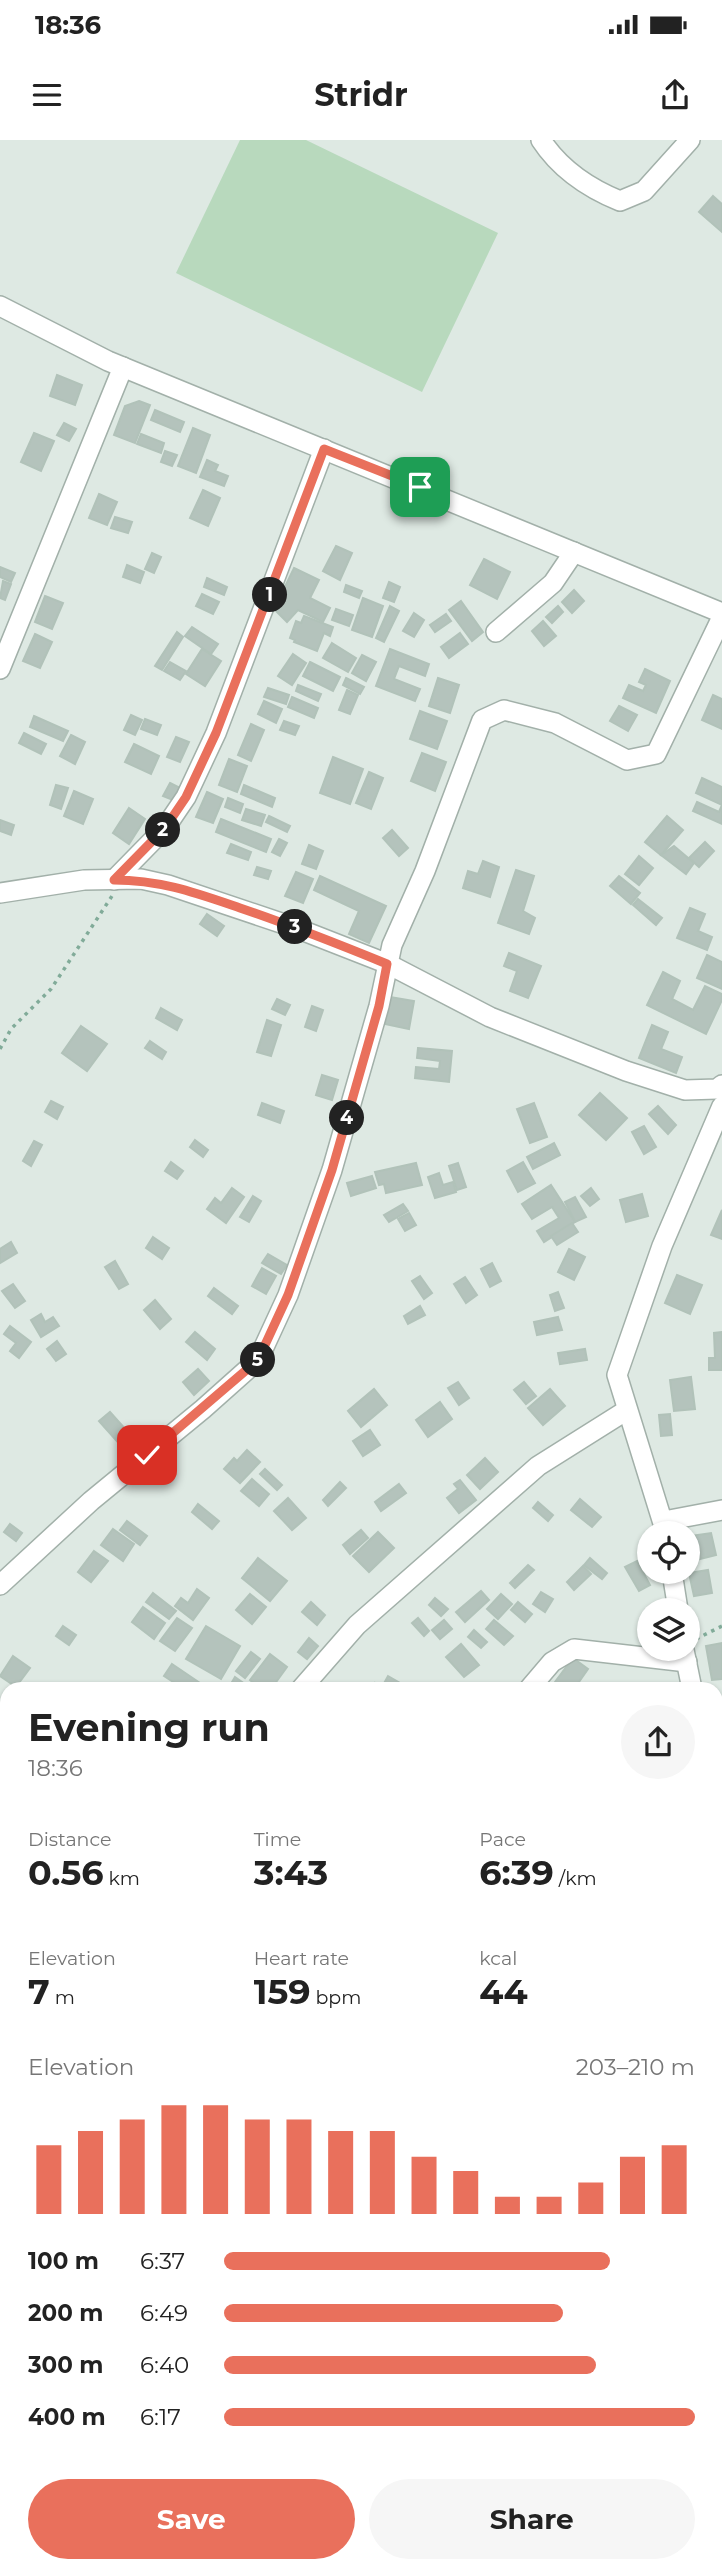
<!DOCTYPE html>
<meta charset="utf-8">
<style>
body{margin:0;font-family:Montserrat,sans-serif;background:#f6f6f6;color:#222;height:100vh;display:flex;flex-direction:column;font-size:26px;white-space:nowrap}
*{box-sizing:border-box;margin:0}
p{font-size:23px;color:#767676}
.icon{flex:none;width:38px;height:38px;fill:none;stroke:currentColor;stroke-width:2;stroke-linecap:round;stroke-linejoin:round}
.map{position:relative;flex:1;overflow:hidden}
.sheet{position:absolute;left:0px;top:1542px;width:723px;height:891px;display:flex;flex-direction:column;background:#fff;border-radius:21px 21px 0 0;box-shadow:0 2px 5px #0004}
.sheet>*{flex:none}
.fabs{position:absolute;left:637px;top:1381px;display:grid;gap:14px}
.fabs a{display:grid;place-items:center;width:63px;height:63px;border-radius:50%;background:#fff;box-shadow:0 2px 5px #0004;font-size:35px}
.pin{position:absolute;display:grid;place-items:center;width:60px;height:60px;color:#fff;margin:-30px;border-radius:14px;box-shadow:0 4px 10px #0006}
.km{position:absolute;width:35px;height:35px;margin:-18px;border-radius:50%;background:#222;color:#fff;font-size:19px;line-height:35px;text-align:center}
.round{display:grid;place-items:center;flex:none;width:74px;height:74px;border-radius:37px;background:#f6f6f6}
.headline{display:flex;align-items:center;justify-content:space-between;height:119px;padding:0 28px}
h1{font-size:38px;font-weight:700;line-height:52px}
.stats{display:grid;grid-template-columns:repeat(3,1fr);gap:10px;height:119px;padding:7px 28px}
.stats div{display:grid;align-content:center}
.stats b{font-size:35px;font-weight:700}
.stats small{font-size:19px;font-weight:400}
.stats p{font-size:19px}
.chart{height:196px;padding:14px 28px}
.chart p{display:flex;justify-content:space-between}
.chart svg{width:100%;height:126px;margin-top:7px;stroke:#e9705c;stroke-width:6}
.primary-button{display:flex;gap:14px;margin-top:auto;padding:14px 28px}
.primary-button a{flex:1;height:80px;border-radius:42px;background:#e9705c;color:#fff;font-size:28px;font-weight:700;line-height:80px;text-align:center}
.primary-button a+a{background:#f6f6f6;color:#222}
ul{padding:0 28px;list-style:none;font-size:23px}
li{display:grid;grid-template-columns:112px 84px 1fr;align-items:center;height:52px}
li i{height:18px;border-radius:9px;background:#e9705c}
.status{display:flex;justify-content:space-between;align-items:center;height:49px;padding:0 35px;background:#fff;direction:ltr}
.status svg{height:19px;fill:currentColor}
header{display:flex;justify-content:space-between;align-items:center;height:91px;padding:0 28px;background:#fff;font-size:32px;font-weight:700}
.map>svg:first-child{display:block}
.green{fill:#b8d9bd}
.building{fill:#b4c3bc;stroke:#b1c2b9;stroke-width:2}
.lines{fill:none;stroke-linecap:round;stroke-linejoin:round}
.minor-casing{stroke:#a2b0a9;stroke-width:22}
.path{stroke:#81ab99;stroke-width:3.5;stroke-dasharray:3.5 5;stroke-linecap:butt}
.minor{stroke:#fff;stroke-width:19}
.route-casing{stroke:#fff;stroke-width:14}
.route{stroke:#e9705c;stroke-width:9}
</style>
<div class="status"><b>18:36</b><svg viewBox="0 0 49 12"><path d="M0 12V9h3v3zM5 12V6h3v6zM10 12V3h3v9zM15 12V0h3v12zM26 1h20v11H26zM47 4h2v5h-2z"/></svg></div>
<header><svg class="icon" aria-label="menu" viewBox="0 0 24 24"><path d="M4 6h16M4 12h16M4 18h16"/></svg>Stridr<svg class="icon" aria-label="share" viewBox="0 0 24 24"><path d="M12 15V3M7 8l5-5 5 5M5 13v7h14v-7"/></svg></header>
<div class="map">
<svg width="722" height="2432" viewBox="0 0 722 2432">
<rect width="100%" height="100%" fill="#dee9e3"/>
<!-- green -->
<path class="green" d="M240 0H306L498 93 422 252 176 133Z"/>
<!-- building -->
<g class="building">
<path d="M713 56 722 64V92L699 72Z"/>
<path d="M57 235 82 245 75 265 50 256Z"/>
<path d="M139 261 150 265 135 303 114 295 125 266Z"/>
<path d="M155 270 184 282 180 292 151 280Z"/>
<path d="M64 283 76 289 69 301 57 295Z"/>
<path d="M193 288 210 295 196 333 178 326Z"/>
<path d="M34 293 54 301 41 331 21 322Z"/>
<path d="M141 294 164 303 161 313 137 304Z"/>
<path d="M165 311 177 315 172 326 161 322Z"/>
<path d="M207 320 218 325 215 331 228 336 224 346 200 337Z"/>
<path d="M203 350 220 358 208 386 190 378Z"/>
<path d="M99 354 117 362 107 385 89 378Z"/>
<path d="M115 377 132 382 128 393 111 388Z"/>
<path d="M336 406 352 413 340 440 323 431Z"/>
<path d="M152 413 161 417 154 433 145 429Z"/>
<path d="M484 419 510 432 497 459 470 445Z"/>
<path d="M127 425 144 432 140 443 123 437Z"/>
<path d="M0 427 15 433 11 442 0 437Z"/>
<path d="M294 428 319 440 310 458 330 468 323 482 298 470 287 482 274 469Z"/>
<path d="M207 438 227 447 224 455 204 447Z"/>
<path d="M3 441 11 444 5 460 0 458Z"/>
<path d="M389 442 400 447 394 462 383 458Z"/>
<path d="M346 445 362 451 359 458 344 452Z"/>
<path d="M574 450 584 461 572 473 562 462Z"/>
<path d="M202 454 219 462 213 474 196 466Z"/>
<path d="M45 456 63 463 52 489 35 482Z"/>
<path d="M363 458 383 466 372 497 352 490Z"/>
<path d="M461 461 483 492 472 501 449 470Z"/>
<path d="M390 466 399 471 384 502 376 498Z"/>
<path d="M558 466 563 472 552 483 546 477Z"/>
<path d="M336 469 353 475 349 486 332 480Z"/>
<path d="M414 473 424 480 414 497 403 491Z"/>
<path d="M446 474 451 481 435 492 430 485Z"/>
<path d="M304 476 333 487 330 496 324 493 317 511 294 502 295 500 290 498 296 481 301 483Z"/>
<path d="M543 481 556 496 544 506 532 491Z"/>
<path d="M192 487 218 504 211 514 185 496Z"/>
<path d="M177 492 183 497 162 530 155 526Z"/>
<path d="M460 493 468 504 449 518 441 507Z"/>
<path d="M35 494 52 502 40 528 23 521Z"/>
<path d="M332 503 356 518 348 532 323 518Z"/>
<path d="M202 509 221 521 205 546 186 534Z"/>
<path d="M390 509 429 524 425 536 399 526 394 539 420 549 415 561 376 546Z"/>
<path d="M293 514 306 523 292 545 278 536Z"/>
<path d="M362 515 376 522 366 541 352 533Z"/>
<path d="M170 522 186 531 180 540 164 531Z"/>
<path d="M310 522 340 537 333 551 303 536Z"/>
<path d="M645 529 670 541 656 573 623 558 629 545 643 551 646 545 639 542Z"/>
<path d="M346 538 364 547 360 554 343 545Z"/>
<path d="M438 538 459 545 450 573 429 566Z"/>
<path d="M298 545 321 554 318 561 296 551Z"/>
<path d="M268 548 289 555 286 564 264 557Z"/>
<path d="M347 550 358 555 350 574 339 570Z"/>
<path d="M713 555 722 559V589L702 580Z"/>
<path d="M292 557 318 568 314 578 288 567Z"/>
<path d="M264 561 282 569 276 583 258 574Z"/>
<path d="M619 566 637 575 628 591 610 581Z"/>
<path d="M420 571 447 581 437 609 410 599Z"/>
<path d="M131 575 142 580 135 595 124 590Z"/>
<path d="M34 576 68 591 63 601 30 587Z"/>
<path d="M145 579 161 585 157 595 141 589Z"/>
<path d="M284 581 299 586 295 595 280 590Z"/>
<path d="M251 584 264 590 251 621 238 615Z"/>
<path d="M24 593 46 604 41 614 19 603Z"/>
<path d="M71 595 85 602 75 624 60 616Z"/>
<path d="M176 597 189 602 180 622 167 617Z"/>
<path d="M134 604 159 616 151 634 125 622Z"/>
<path d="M422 613 446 622 435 651 411 641Z"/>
<path d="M333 617 363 629 350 664 320 653Z"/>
<path d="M229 619 247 626 237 652 219 645Z"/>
<path d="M369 632 383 638 371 669 356 663Z"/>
<path d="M702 638 722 647V665L696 653Z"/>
<path d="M170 643 180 648 173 660 163 656Z"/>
<path d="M56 645 68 648 61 669 50 665Z"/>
<path d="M244 645 275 658 272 667 241 654Z"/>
<path d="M74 651 93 659 83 684 64 676Z"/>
<path d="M207 652 223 659 213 683 196 677Z"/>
<path d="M228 658 243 664 240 673 225 667Z"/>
<path d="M697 662 719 672 722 665V684L693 671Z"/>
<path d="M129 668 145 679 129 704 113 693Z"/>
<path d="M246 669 265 675 261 686 242 680Z"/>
<path d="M269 676 290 686 287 692 266 682Z"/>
<path d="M667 676 683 690 661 715 645 702Z"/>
<path d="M221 679 271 699 266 712 216 692Z"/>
<path d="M0 680 14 685 11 695 0 691Z"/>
<path d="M392 690 408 708 399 716 383 698Z"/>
<path d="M279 699 287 703 280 716 272 712Z"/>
<path d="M705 702 714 711 699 727 689 718Z"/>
<path d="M231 704 251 712 248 720 227 713Z"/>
<path d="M309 705 323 711 316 729 302 724Z"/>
<path d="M674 706 694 723 686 734 661 715Z"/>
<path d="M639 716 653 728 639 745 625 734Z"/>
<path d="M483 721 499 727 490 757 463 748 468 731 478 734Z"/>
<path d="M257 727 271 731 268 739 254 735Z"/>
<path d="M516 730 534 736 523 771 535 778 529 794 498 783Z"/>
<path d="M296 732 313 739 303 763 285 756Z"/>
<path d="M320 736 386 766 369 803 349 794 359 771 314 750Z"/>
<path d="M619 736 640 753 631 764 610 746Z"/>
<path d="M638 759 662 778 656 785 633 765Z"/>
<path d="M690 768 705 774 698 791 712 797 707 810 677 798Z"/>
<path d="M207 774 224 786 217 796 200 784Z"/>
<path d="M509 813 541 826 528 858 510 851 517 831 504 826Z"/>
<path d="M707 815 722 822V849L697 838Z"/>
<path d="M663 832 680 841 672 859 693 870 705 846 722 854V860L706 894 647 865Z"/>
<path d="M390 857 414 861 409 889 385 884Z"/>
<path d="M277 859 290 865 285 875 272 869Z"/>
<path d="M312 866 323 870 316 891 305 887Z"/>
<path d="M161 868 182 880 177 890 156 878Z"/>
<path d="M267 880 281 885 271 916 257 912Z"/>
<path d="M652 885 668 892 661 909 682 917 676 933 639 918Z"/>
<path d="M81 886 107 904 87 931 62 913Z"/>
<path d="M150 901 166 912 162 919 145 908Z"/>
<path d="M418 908 452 911 449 942 415 938 416 927 439 929 440 921 417 918Z"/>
<path d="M322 935 338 940 332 960 316 955Z"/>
<path d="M600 953 627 978 606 1000 579 975Z"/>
<path d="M51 961 63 967 57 979 45 972Z"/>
<path d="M262 963 284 971 280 983 258 975Z"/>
<path d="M534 963 547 997 530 1003 517 969Z"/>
<path d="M658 966 676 985 668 994 649 974Z"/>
<path d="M644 986 656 1007 644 1014 632 992Z"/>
<path d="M195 1000 208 1010 203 1017 190 1007Z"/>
<path d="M34 1001 42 1005 31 1026 23 1021Z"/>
<path d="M554 1003 560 1015 533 1029 527 1017Z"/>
<path d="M171 1022 183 1031 177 1039 165 1031Z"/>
<path d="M523 1022 535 1043 518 1052 507 1031Z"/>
<path d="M416 1023 422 1045 386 1053 384 1044 379 1045 375 1032Z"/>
<path d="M458 1023 466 1047 457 1050 449 1026Z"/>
<path d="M439 1033 443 1045 453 1042 456 1052 435 1058 428 1037Z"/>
<path d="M372 1036 376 1048 351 1056 347 1043Z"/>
<path d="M551 1045 575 1082 544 1102 537 1091 559 1078 552 1067 532 1079 522 1064Z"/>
<path d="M232 1048 244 1057 226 1083 207 1069 215 1058 221 1063Z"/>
<path d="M591 1048 599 1059 590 1066 581 1056Z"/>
<path d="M642 1054 648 1076 626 1082 620 1060Z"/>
<path d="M253 1056 261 1061 249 1082 240 1077Z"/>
<path d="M575 1057 586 1077 575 1082 565 1062Z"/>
<path d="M403 1064 408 1071 389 1082 384 1075Z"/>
<path d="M722 1070V1099L711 1095Z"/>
<path d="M409 1073 416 1085 405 1091 398 1079Z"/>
<path d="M572 1083 578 1092 557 1105 551 1096Z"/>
<path d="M153 1097 169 1108 162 1119 146 1108Z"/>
<path d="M11 1102 17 1113 0 1123V1109Z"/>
<path d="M569 1109 585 1117 574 1140 558 1132Z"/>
<path d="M268 1114 287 1125 281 1134 262 1123Z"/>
<path d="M115 1121 128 1144 119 1149 105 1127Z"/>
<path d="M492 1123 501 1141 490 1147 481 1129Z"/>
<path d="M262 1128 276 1136 266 1154 252 1146Z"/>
<path d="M677 1135 702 1145 690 1174 665 1163Z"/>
<path d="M420 1136 432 1153 424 1159 412 1141Z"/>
<path d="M465 1137 477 1155 466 1163 454 1144Z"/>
<path d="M13 1144 25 1161 15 1168 2 1151Z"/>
<path d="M214 1148 238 1166 232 1174 208 1156Z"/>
<path d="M558 1152 564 1168 555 1171 550 1155Z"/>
<path d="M155 1160 171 1179 160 1189 144 1170Z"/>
<path d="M420 1166 425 1175 408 1184 404 1176Z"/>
<path d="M41 1174 45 1182 53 1177 59 1186 41 1197 31 1180Z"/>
<path d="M558 1177 562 1190 537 1195 534 1182Z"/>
<path d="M10 1186 31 1202 19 1218 10 1211 16 1203 4 1194Z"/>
<path d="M195 1192 215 1209 207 1220 186 1202Z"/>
<path d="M722 1192V1230H709V1218H715L714 1193Z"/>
<path d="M57 1201 66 1214 56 1221 47 1209Z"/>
<path d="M585 1209 587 1220 560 1224 558 1213Z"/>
<path d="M198 1229 209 1241 194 1255 183 1242Z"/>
<path d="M691 1237 695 1269 674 1271 670 1240Z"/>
<path d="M458 1242 469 1258 459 1265 448 1248Z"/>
<path d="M524 1242 536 1256 526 1264 514 1250Z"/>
<path d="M374 1249 387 1265 361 1287 348 1271Z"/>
<path d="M550 1249 565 1266 543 1285 528 1268Z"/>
<path d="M440 1262 452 1279 428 1297 416 1280Z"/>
<path d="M110 1272 135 1300 124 1309 99 1281Z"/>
<path d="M670 1274 672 1295 661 1296 659 1275Z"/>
<path d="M370 1290 380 1305 363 1316 353 1301Z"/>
<path d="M247 1310 260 1322 240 1343 224 1329 234 1318 237 1321Z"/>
<path d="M485 1318 498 1332 480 1349 467 1335Z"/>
<path d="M265 1329 282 1345 277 1350 260 1334Z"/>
<path d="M252 1339 269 1354 259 1366 241 1351Z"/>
<path d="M460 1340 476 1360 459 1373 447 1358 458 1349 454 1344Z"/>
<path d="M340 1342 346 1348 328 1366 323 1360Z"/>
<path d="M399 1344 406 1353 381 1371 375 1362Z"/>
<path d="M288 1358 306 1378 292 1390 274 1371Z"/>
<path d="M580 1359 601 1377 592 1387 571 1370Z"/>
<path d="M538 1362 553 1375 548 1381 533 1368Z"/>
<path d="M198 1364 219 1381 212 1389 192 1372Z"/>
<path d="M127 1381 147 1396 140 1405 120 1390Z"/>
<path d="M10 1384 22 1393 16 1401 4 1392Z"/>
<path d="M113 1389 134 1404 123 1421 101 1405Z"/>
<path d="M361 1390 368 1398 350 1414 343 1405Z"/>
<path d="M378 1392 394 1408 369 1432 353 1416Z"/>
<path d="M711 1393 716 1415 696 1420 690 1396Z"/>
<path d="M94 1411 108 1421 91 1442 78 1432Z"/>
<path d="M258 1418 287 1441 270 1461 242 1438Z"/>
<path d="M590 1418 607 1433 602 1439 584 1425Z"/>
<path d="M637 1421 650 1445 639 1451 625 1427Z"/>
<path d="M528 1425 534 1430 515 1448 510 1443Z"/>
<path d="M583 1426 591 1434 574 1450 567 1442Z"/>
<path d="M708 1430 712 1453 694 1456 689 1433Z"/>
<path d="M197 1449 209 1458 193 1480 175 1466 181 1458 188 1463Z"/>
<path d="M481 1451 489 1460 465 1482 456 1472Z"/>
<path d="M541 1452 553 1459 545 1472 533 1464Z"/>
<path d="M153 1453 176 1471 169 1479 146 1462Z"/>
<path d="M250 1454 266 1467 252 1484 236 1470Z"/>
<path d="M501 1454 512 1464 498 1479 487 1469Z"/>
<path d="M435 1458 448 1469 441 1476 429 1465Z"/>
<path d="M311 1462 325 1475 317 1485 302 1472Z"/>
<path d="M518 1462 532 1474 525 1482 511 1470Z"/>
<path d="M143 1467 165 1483 154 1499 132 1482Z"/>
<path d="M177 1478 192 1488 175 1511 160 1501Z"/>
<path d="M418 1478 429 1491 424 1496 412 1483Z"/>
<path d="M444 1480 452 1489 440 1499 432 1490Z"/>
<path d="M494 1480 513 1496 504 1505 486 1489Z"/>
<path d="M63 1486 76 1495 69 1505 56 1496Z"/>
<path d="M206 1486 240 1506 221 1539 186 1519Z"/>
<path d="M474 1490 487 1502 481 1508 468 1497Z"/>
<path d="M309 1498 318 1506 307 1519 298 1512Z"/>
<path d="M722 1503V1539L712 1540 706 1506Z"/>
<path d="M461 1504 479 1525 464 1537 446 1517Z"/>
<path d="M251 1512 260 1519 245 1538 236 1531Z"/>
<path d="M270 1514 287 1527 271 1549H261L250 1540Z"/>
<path d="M13 1516 30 1528 16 1547 0 1536Z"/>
<path d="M573 1518 588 1529 574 1549H565L555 1542Z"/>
<path d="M172 1524 203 1545 201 1549H184L164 1536Z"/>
<path d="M388 1536 402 1544 399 1549H372L375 1543 382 1547Z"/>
<path d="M235 1537 252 1549H228Z"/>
<path d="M720 1792 722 1793V1825L716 1822Z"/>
<path d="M6 1904 7 1905V1945L0 1943V1924Z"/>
<path d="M722 1980V2014L718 2015 716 1982Z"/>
<path d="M722 2038V2116L716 2118V2040Z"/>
<path d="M0 2052 7 2054V2082L0 2079Z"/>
<path d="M722 2194V2224L716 2226V2196Z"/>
<path d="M720 2341 722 2378 716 2379V2342Z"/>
<path d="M169 2426H212V2432H168Z"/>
</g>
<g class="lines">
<!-- minor casing -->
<g class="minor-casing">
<g id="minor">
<path d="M541 0C560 29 588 48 620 61L644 51 690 0"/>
<path d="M0 166 108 221 722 473"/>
<path d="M496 492 553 443 574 412"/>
<path d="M0 529 123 227"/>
<path d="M114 740 165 688 186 657 216 593 324 309"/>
<path d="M0 753 84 740 141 739 168 745 296 788 388 824 490 877 626 931 685 950 717 949 722 945"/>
<path d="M664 1381 722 1370"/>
<path d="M666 1393 617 1235 662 1106 722 966"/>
<path d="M672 1432 678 1470"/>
<path d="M0 1445 91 1361 203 1269 258 1220 288 1155 332 1030 379 866 392 805 425 731 482 580 504 570 555 583 627 620 656 614 722 477"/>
<path d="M684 1510 692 1549"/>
<path d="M301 1549 357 1485 538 1326 627 1270"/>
<path d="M529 1549 552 1522 574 1509 687 1522"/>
<path d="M716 1665 722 1696"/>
<path d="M0 1819 7 1820"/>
<path d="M716 1967 722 1965"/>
<path d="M0 2013 7 2016"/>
<path d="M0 2158 7 2157"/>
<path d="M0 2315 7 2316"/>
<path d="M244 2426 246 2432"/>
<path d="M701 2426 703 2432"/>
</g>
</g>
<!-- path -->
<g class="path">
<path d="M0 909 11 889 51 849 112 756"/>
<path d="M696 1499 722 1486"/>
<path d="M716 1838 722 1839"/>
</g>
<!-- minor -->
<use href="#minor" class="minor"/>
</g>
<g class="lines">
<!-- route casing -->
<g class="route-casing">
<path id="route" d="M147 1315 258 1220 288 1155 332 1030 379 866 387 824C338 804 290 785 240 768 196 753 161 740 114 740L165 688 186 657 216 593 324 309 420 347"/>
</g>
<!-- route -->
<use href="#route" class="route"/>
</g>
</svg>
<div class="fabs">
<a><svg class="icon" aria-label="locate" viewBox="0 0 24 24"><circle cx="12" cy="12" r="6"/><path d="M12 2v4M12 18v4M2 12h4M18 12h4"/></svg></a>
<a><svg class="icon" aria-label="layers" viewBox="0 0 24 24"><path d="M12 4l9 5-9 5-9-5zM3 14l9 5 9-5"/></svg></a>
</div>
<div class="pin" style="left:420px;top:347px;background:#1e9e55"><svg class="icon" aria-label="arrive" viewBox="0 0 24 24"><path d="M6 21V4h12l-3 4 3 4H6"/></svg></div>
<div class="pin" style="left:147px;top:1315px;background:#d93025"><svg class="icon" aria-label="check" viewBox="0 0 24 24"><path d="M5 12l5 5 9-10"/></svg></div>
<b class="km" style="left:270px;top:455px">1</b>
<b class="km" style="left:163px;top:690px">2</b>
<b class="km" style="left:295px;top:787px">3</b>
<b class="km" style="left:347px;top:978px">4</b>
<b class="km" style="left:258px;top:1220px">5</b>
<section class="sheet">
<div class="headline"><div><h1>Evening run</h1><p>18:36</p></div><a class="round"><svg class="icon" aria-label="share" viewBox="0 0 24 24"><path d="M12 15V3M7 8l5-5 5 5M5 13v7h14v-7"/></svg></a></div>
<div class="stats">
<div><p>Distance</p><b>0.56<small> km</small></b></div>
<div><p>Time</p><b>3:43</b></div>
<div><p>Pace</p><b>6:39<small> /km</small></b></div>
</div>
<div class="stats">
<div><p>Elevation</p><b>7<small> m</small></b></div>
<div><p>Heart rate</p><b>159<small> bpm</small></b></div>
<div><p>kcal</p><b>44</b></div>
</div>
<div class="chart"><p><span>Elevation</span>203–210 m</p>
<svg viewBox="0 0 160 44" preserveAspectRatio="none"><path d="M5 44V20M15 44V15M25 44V11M35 44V6M45 44V6M55 44V11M65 44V11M75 44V15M85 44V15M95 44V24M105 44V29M115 44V38M125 44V38M135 44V33M145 44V24M155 44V20"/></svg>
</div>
<ul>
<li><b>100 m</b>6:37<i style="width:82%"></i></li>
<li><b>200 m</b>6:49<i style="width:72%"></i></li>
<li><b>300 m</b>6:40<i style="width:79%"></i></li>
<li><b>400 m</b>6:17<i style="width:100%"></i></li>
</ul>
<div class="primary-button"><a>Save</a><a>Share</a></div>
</section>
</div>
